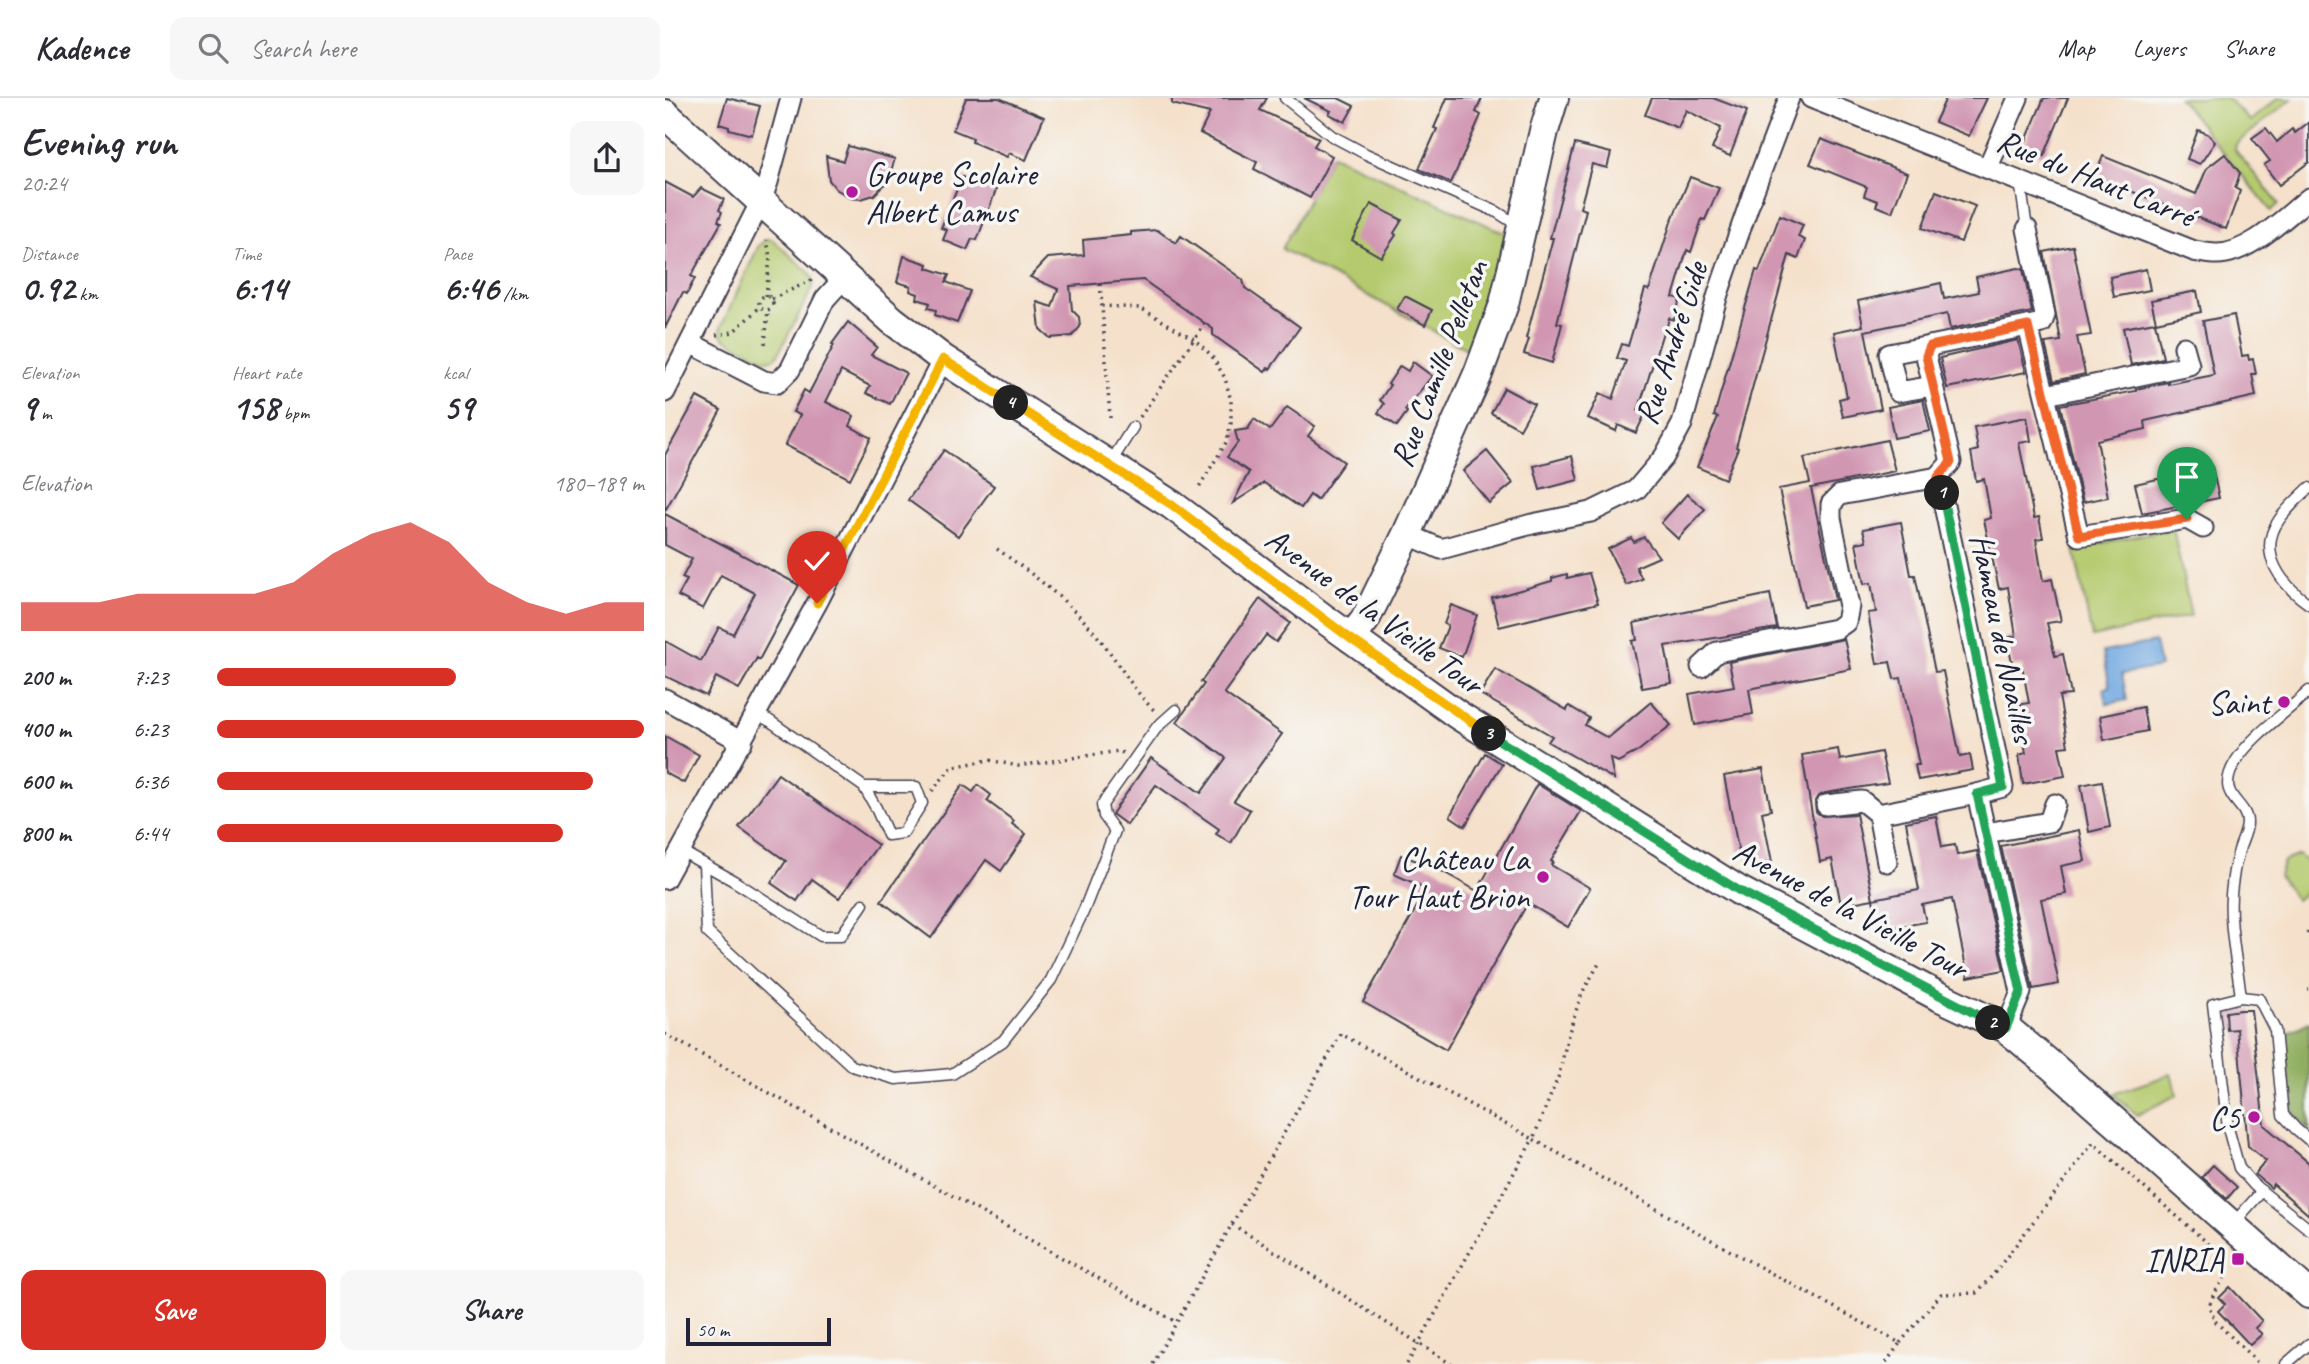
<!DOCTYPE html>
<meta charset="utf-8">
<style>
body{margin:0;font-family:Caveat,sans-serif;background:#f7f7f7;color:#2b2b33;height:100vh;display:flex;flex-direction:column;font-size:26px;white-space:nowrap}
*{box-sizing:border-box;margin:0}
p{font-size:23px;color:#7c7c81}
.icon{flex:none;width:38px;height:38px;fill:none;stroke:currentColor;stroke-width:2;stroke-linecap:round;stroke-linejoin:round}
.map{position:relative;flex:1;overflow:hidden}
.drawer{display:flex;flex-direction:column;background:#fff;width:665px}
.drawer>*{flex:none}
.scale{position:absolute;left:21px;bottom:18px;width:145px;box-sizing:border-box;padding-left:7px;border:4px solid #22223b;border-top:0;font-size:19px;line-height:24px;white-space:nowrap;color:#22223b;-webkit-text-stroke:5px #f6f6f2;paint-order:stroke}
.pin{position:absolute;display:grid;place-items:center;width:60px;height:60px;color:#fff;margin:-72px -30px;border-radius:50% 50% 50% 0;rotate:-45deg;box-shadow:0 0 7px #0007}
.pin .icon{rotate:45deg}
.km{position:absolute;width:35px;height:35px;margin:-18px;border-radius:50%;background:#222;color:#fff;font-size:19px;line-height:35px;text-align:center}
.round{display:grid;place-items:center;flex:none;width:74px;height:74px;border-radius:14px;background:#f7f7f7}
.overview{display:flex;align-items:center;justify-content:space-between;height:119px;padding:0 21px}
h1{font-size:38px;font-weight:600;line-height:52px}
.metrics{display:grid;grid-template-columns:repeat(3,1fr);gap:10px;height:119px;padding:7px 21px}
.metrics div{display:grid;align-content:center}
.metrics b{font-size:35px;font-weight:600}
.metrics small{font-size:19px;font-weight:400}
.metrics p{font-size:19px}
.chart{height:196px;padding:14px 21px}
.chart p{display:flex;justify-content:space-between}
.chart svg{width:100%;height:126px;margin-top:7px;fill:#d93025;opacity:.7}
.action{display:flex;gap:14px;margin-top:auto;padding:14px 21px}
.action a{flex:1;height:80px;border-radius:14px;background:#d93025;color:#fff;font-size:28px;font-weight:600;line-height:80px;text-align:center}
.action a+a{background:#f7f7f7;color:#2b2b33}
ul{padding:0 21px;list-style:none;font-size:23px}
li{display:grid;grid-template-columns:112px 84px 1fr;align-items:center;height:52px}
li i{height:18px;border-radius:9px;background:#d93025}
header{display:flex;align-items:center;gap:42px;box-sizing:border-box;height:98px;padding:0 35px;background:#fff;border-bottom:2px solid #e1e1e2}
header strong{font-size:33px}
nav{display:flex;gap:38px;margin-inline-start:auto;font-size:24px}
.search{width:490px;height:63px;background:#f7f7f7;display:flex;align-items:center;gap:18px;box-sizing:border-box;padding:0 24px;border-radius:14px;color:#7c7c81;font-size:26px}
main{display:flex;flex:1;min-height:0}
.map>svg:first-child{display:block}
.green{fill:#b5ca6e;stroke:#6c7654;stroke-width:2}
.forest{fill:#90ae61;stroke:#59684e;stroke-width:2}
.water{fill:#72a9e1;stroke:#4a668e;stroke-width:2}
.building{fill:#d197b2}
.lines{fill:none;stroke-linecap:round;stroke-linejoin:round}
.lane-casing{stroke:#423f51;stroke-width:13}
.street-casing{stroke:#423f51;stroke-width:23}
.secondary-casing{stroke:#423f51;stroke-width:32}
.path{stroke:#423f51;stroke-width:3.5;stroke-dasharray:2 5;stroke-linecap:butt}
.lane{stroke:#fff;stroke-width:10}
.street{stroke:#fff;stroke-width:19}
.secondary{stroke:#fff;stroke-width:28}
.split-1-casing{stroke:#fff;stroke-width:14}
.split-2-casing{stroke:#fff;stroke-width:14}
.split-3-casing{stroke:#fff;stroke-width:14}
.split-4-casing{stroke:#fff;stroke-width:14}
.split-5-casing{stroke:#fff;stroke-width:14}
.split-1{stroke:#f0652b;stroke-width:9}
.split-2{stroke:#22a559;stroke-width:9}
.split-3{stroke:#22a559;stroke-width:9}
.split-4{stroke:#f5b400;stroke-width:9}
.split-5{stroke:#f5b400;stroke-width:9}
.poi-dot{fill:#b5179e;stroke:#f6f6f2;stroke-width:2.5}
.labels{text-anchor:middle;stroke-width:7;stroke-linejoin:round;paint-order:stroke}
.poi-label{font-size:33px;fill:#22223b;stroke:#f6f6f2;text-anchor:end}
.street-label{font-size:33px;fill:#22223b;stroke:#f6f6f2}
</style>
<header>
<strong>Kadence</strong>
<div class="search"><svg class="icon" aria-label="search" viewBox="0 0 24 24"><circle cx="10" cy="10" r="6"/><path d="M15 15l6 6"/></svg>Search here</div>
<nav><a>Map</a><a>Layers</a><a>Share</a></nav>
</header>
<main>
<section class="drawer">
<div class="overview"><div><h1>Evening run</h1><p>20:24</p></div><a class="round"><svg class="icon" aria-label="share" viewBox="0 0 24 24"><path d="M12 15V3M7 8l5-5 5 5M5 13v7h14v-7"/></svg></a></div>
<div class="metrics">
<div><p>Distance</p><b>0.92<small> km</small></b></div>
<div><p>Time</p><b>6:14</b></div>
<div><p>Pace</p><b>6:46<small> /km</small></b></div>
</div>
<div class="metrics">
<div><p>Elevation</p><b>9<small> m</small></b></div>
<div><p>Heart rate</p><b>158<small> bpm</small></b></div>
<div><p>kcal</p><b>59</b></div>
</div>
<div class="chart"><p><span>Elevation</span>180–189 m</p>
<svg viewBox="0 0 160 44" preserveAspectRatio="none"><path d="M0 44V34L10 34L20 34L30 31L40 31L50 31L60 31L70 27L80 17L90 10L100 6L110 13L120 27L130 34L140 38L150 34L160 34V44z"/></svg>
</div>
<ul>
<li><b>200 m</b>7:23<i style="width:56%"></i></li>
<li><b>400 m</b>6:23<i style="width:100%"></i></li>
<li><b>600 m</b>6:36<i style="width:88%"></i></li>
<li><b>800 m</b>6:44<i style="width:81%"></i></li>
</ul>
<div class="action"><a>Save</a><a>Share</a></div>
</section>
<div class="map">
<svg width="1644" height="1266" viewBox="0 0 1644 1266">
<rect width="100%" height="100%" fill="#f6f6f2"/>
<filter id="ink" filterUnits="userSpaceOnUse"><feTurbulence type="fractalNoise" baseFrequency=".0143" numOctaves="2"/><feDisplacementMap in="SourceGraphic" scale="14" xChannelSelector="R" yChannelSelector="G"/><feConvolveMatrix kernelMatrix="1 2 1 2 8 2 1 2 1" color-interpolation-filters="sRGB"/></filter>
<filter id="wash" filterUnits="userSpaceOnUse"><feTurbulence type="fractalNoise" baseFrequency=".00686" numOctaves="4" result="noise"/><feDisplacementMap in="SourceGraphic" scale="28" xChannelSelector="R" yChannelSelector="G"/><feGaussianBlur stdDeviation="1.57" result="paint"/><feColorMatrix in="noise" values="0 0 0 0 0 0 0 0 0 0 0 0 0 0 0 0 0 1.4 0 .05"/><feComposite in="paint" operator="in"/></filter>
<g filter="url(#wash)">
<rect width="100%" height="100%" fill="#f5e1cb"/>
<!-- green -->
<g class="green">
<path d="M1514 0H1562L1585 23 1613 0H1628L1571 46 1570 52 1614 106 1606 113Z"/>
<path d="M667 57 842 136 809 255 617 151Z"/>
<path d="M102 141 108 142 145 175 148 181V189L111 260 101 262 60 241 56 236V229L94 147Z"/>
<path d="M1508 430 1526 518 1427 539 1409 451Z"/>
<path d="M1634 757 1644 767V791L1631 802 1614 778 1619 763Z"/>
<path d="M1506 976 1512 997 1472 1017 1448 996Z"/>
</g>
<!-- forest -->
<path class="forest" d="M1644 924V1032L1626 1013 1616 938Z"/>
<!-- water -->
<path class="water" d="M1490 544 1495 569 1457 576 1462 602 1442 606 1439 590 1445 589 1438 554Z"/>
<g id="blocks">
<!-- building -->
<g class="building">
<path d="M62 0 95 8 87 37 64 31V29L54 26Z"/>
<path d="M301 0H334L379 19 361 62 344 55 342 59 307 44 308 40 288 32Z"/>
<path d="M507 0H602L595 12 654 40 649 48 667 58 645 100 589 71 592 64 535 35 545 15 507 6Z"/>
<path d="M639 0H673L689 8 680 24 664 16 666 13Z"/>
<path d="M782 0H817L811 14 816 17 786 85 754 71 772 31 769 30Z"/>
<path d="M987 0H1048L1082 13 1065 58 1047 51 1056 30 1021 12 1013 30 980 17Z"/>
<path d="M1281 0H1322L1304 38 1270 24Z"/>
<path d="M1379 0H1403L1379 58 1358 50Z"/>
<path d="M1644 24V64L1614 87 1599 67 1605 63 1587 40 1601 30 1612 44 1627 31 1630 35Z"/>
<path d="M1533 32 1543 36 1550 44 1535 66 1522 61Z"/>
<path d="M1156 41 1242 75 1227 114 1211 108 1213 103 1199 98 1202 89 1145 66Z"/>
<path d="M910 46 946 55 942 70 927 66 915 110 921 112 892 225 897 226 887 265 859 256 864 241 861 240 888 140H885Z"/>
<path d="M183 48 230 61 222 84 209 97 196 101 186 100 171 91 164 82 161 58 178 63Z"/>
<path d="M1560 56 1575 75 1570 90 1575 93 1561 131 1430 79 1438 58 1531 96 1542 70Z"/>
<path d="M297 79 331 92 312 142 307 141 302 152 278 142 282 132 276 130Z"/>
<path d="M1025 79 1054 90 1040 122 1037 121 1026 154 1022 152 1008 199 1015 201 1009 222 1004 220 1001 232 999 231 973 313 980 316 971 335 953 327 951 333 923 320 935 295 948 301 961 263 952 260 957 246 963 248 980 191 984 192 1006 124Z"/>
<path d="M0 84 28 99 36 90 59 101 54 112 57 114 53 123 56 125 26 178 30 180 22 196 18 194 0 230Z"/>
<path d="M1271 93 1310 108 1296 144 1257 130Z"/>
<path d="M706 106 737 122 729 135 731 137 716 159 687 142Z"/>
<path d="M1115 117 1138 127 1133 139 1140 142 1133 161 1124 157 1071 349 1073 350 1060 381 1032 369 1053 319 1049 318 1091 172 1094 173Z"/>
<path d="M492 132 511 145 516 138 570 176 578 182 580 190 635 229 605 271 603 270 600 274 548 237V231L478 182 405 188 407 212 414 219 415 229 407 238 385 240 375 231 372 204 387 209 393 191 365 179 383 160 419 157 418 142 466 137V134Z"/>
<path d="M1408 148 1426 237 1412 239 1420 276 1389 283 1380 245 1396 243 1379 154Z"/>
<path d="M239 158 263 166 262 170 284 177 281 184 305 193 292 225 270 217 271 212 263 210 265 205 252 201 253 196 245 193 246 188 232 184Z"/>
<path d="M1353 170 1358 171 1367 214 1285 231 1282 216 1200 233 1216 311 1178 319 1174 301 1182 299 1169 234 1198 228 1193 203 1276 185 1279 201 1314 194 1311 179Z"/>
<path d="M1481 171 1485 192 1449 199 1445 179Z"/>
<path d="M1532 193 1536 214 1491 224 1486 202Z"/>
<path d="M740 198 767 212 760 227 732 211Z"/>
<path d="M1569 217 1577 258 1583 257 1584 262 1588 261 1591 276H1587L1591 298 1480 323 1481 331 1432 342 1443 399 1418 404 1395 307 1471 293V291L1503 284V286L1549 277 1538 223Z"/>
<path d="M183 224 212 249 206 257 241 275 225 306 201 295 205 288 176 273 161 304 189 318 185 328 206 340 185 381 120 347 135 317 128 314 139 292 144 295 169 247 167 246Z"/>
<path d="M1490 224 1498 260 1466 267 1458 230Z"/>
<path d="M1353 242 1361 274 1282 290 1275 260Z"/>
<path d="M748 264 767 278 740 312 742 314 732 328 713 315 719 306 715 302 725 287 723 286 735 268 743 273Z"/>
<path d="M839 290 869 306 855 331 826 315Z"/>
<path d="M32 299 56 312 0 413V357Z"/>
<path d="M1258 302 1265 333 1229 340 1223 309Z"/>
<path d="M622 309 650 328 643 338 679 364 652 402 645 397 636 410 599 385 568 405 584 374 562 359 573 344 570 333 583 331 589 321 605 332Z"/>
<path d="M1362 319 1366 343 1354 345 1369 420 1374 419 1378 440 1371 441 1378 483 1387 481 1396 523 1382 525 1390 558 1398 556 1406 597 1394 598 1403 648 1394 649 1400 678 1358 686 1354 657 1361 655 1352 607 1364 605 1357 567 1348 568 1341 540 1351 538 1343 489 1334 491 1319 422 1326 420 1319 381 1311 383 1306 354 1313 352 1309 329Z"/>
<path d="M1222 342 1230 373 1146 390 1170 502 1139 508 1114 391 1145 385 1139 360Z"/>
<path d="M279 352 329 388 293 438 243 402Z"/>
<path d="M822 353 848 385 824 405 798 373Z"/>
<path d="M907 358 913 382 875 392 869 368Z"/>
<path d="M1547 369 1554 400 1477 415 1470 386Z"/>
<path d="M1022 396 1040 411 1013 441 996 425Z"/>
<path d="M0 416 134 487 94 562 92 560 74 591 51 579 41 598 0 578V543L36 563 54 529 68 536 90 495 56 477 38 511 13 498 22 482 17 480 27 461 0 447Z"/>
<path d="M1236 424 1246 477H1250L1270 574 1278 573 1295 659 1305 657 1308 672 1253 682 1250 667H1254L1236 580 1229 581 1225 564 1212 566 1203 515 1211 514 1206 485 1199 486 1191 445 1201 443 1198 431Z"/>
<path d="M979 439 994 459 971 469 977 481 961 487 943 451 966 440 969 444Z"/>
<path d="M924 475 933 505 834 529 827 500 887 483V480L902 476V480Z"/>
<path d="M1105 496 1112 530 1000 548 1007 585 977 590 967 543 972 542 969 525Z"/>
<path d="M595 501 625 525 611 544 601 537 559 595 617 636 569 703 585 712 566 745 551 736 554 731 491 687 462 727 447 716 486 660 536 695 561 660 512 624 539 586 536 584Z"/>
<path d="M786 507 812 517 797 559 774 550 783 528 779 526Z"/>
<path d="M1179 541 1186 571 1084 591 1088 616 1030 627 1024 596 1069 588 1064 564Z"/>
<path d="M830 571 902 612 904 608 924 620 920 627 943 640 986 604 1006 627 972 654 953 664 945 660 949 681 883 644 887 638 815 596Z"/>
<path d="M1478 609 1482 633 1439 642 1435 618Z"/>
<path d="M0 638 34 657 19 685 0 675Z"/>
<path d="M1173 651 1175 662 1216 654 1223 685 1160 695 1153 698 1150 703 1151 714 1157 718 1191 716 1208 801 1176 807 1167 761 1155 764 1137 657Z"/>
<path d="M820 655 837 666 800 728 785 718Z"/>
<path d="M1098 671 1106 712 1097 714 1107 764 1089 767 1088 761 1082 762 1080 754 1074 755 1059 678Z"/>
<path d="M113 676 213 747 174 800 147 781 132 803 106 785 121 763 74 729Z"/>
<path d="M1437 683 1445 729 1424 734 1416 687Z"/>
<path d="M872 686 916 713 886 763 888 764 886 767 925 790 903 829 864 806 861 808 781 952 698 904 762 791 729 776 736 757 773 771 812 793Z"/>
<path d="M298 687 308 694 313 687 326 697 322 703 349 723 347 726 361 736 336 773 321 762 266 840 216 803Z"/>
<path d="M1271 718 1277 749 1290 747 1292 757 1312 753 1339 872 1303 879 1287 801 1257 807 1261 824 1214 832 1208 801 1254 792 1241 724Z"/>
<path d="M1414 732 1420 763 1396 768 1401 796 1376 801 1394 886 1368 891 1336 748Z"/>
<path d="M1576 912H1586L1599 1027 1644 1065V1117L1608 1086 1606 1090 1590 1076 1601 1063 1583 1048 1572 931 1562 932 1561 914Z"/>
<path d="M1548 1067 1572 1089 1562 1101 1537 1079Z"/>
<path d="M1565 1189 1597 1223 1590 1230 1597 1236 1585 1247 1553 1213 1560 1206 1554 1200Z"/>
</g>
</g>
</g>
<g filter="url(#ink)">
<use href="#blocks" fill-opacity="0" stroke="#423f51" stroke-width="2"/>
<g class="lines">
<!-- lane casing -->
<g class="lane-casing">
<g id="lane">
<path d="M620 0 667 38 701 56 832 114 854 128"/>
<path d="M1355 83 1362 131"/>
<path d="M446 364 468 329"/>
<path d="M1644 390C1634 400 1622 410 1614 422 1591 455 1617 487 1644 506"/>
<path d="M92 616 105 623 199 689 211 710 223 737 238 735 257 705 251 689H199"/>
<path d="M16 753 69 783 156 838H176L198 806"/>
<path d="M39 766 42 834 187 968 231 981 287 976 338 943 386 882 419 812 450 733 439 718 437 707 492 629 511 612"/>
<path d="M1576 899C1572 865 1562 820 1567 787 1568 777 1570 766 1573 756 1575 746 1582 735 1582 725 1582 702 1548 700 1571 663 1586 638 1622 614 1644 593"/>
<path d="M1644 1042 1631 1031 1618 1017 1610 932 1594 901 1576 899 1548 906 1563 1030 1574 1070 1589 1087 1644 1131"/>
<path d="M1567 1127 1597 1093"/>
<path d="M1621 1266 1644 1246"/>
</g>
</g>
<!-- street casing -->
<g class="street-casing">
<g id="street">
<path d="M1146 0 1529 153C1536 154 1543 156 1551 156 1583 157 1619 120 1644 100"/>
<path d="M1323 69 1353 0"/>
<path d="M1363 228 1414 438 1522 421 1538 430"/>
<path d="M25 245 99 283 112 285 125 272 160 201 180 179"/>
<path d="M1265 248 1224 256 1233 294 1268 288"/>
<path d="M0 294 96 103 103 84 126 0"/>
<path d="M1381 297 1524 267 1519 249"/>
<path d="M742 436 776 451 867 426 926 414 971 392 999 359 1017 326 1053 196 1088 95 1124 0"/>
<path d="M1036 569 1052 554 1171 531 1181 524 1184 508 1166 420V406L1175 397 1273 379"/>
<path d="M0 601 77 644"/>
<path d="M1312 696 1356 894 1341 930"/>
<path d="M1161 707 1197 703 1213 716"/>
<path d="M1321 735 1384 724 1390 706"/>
<path d="M1222 764 1213 716 1312 696 1338 689 1273 379 1286 364 1261 258 1265 248 1377 225 1380 217 1362 131"/>
<path d="M0 781 152 505 278 261"/>
</g>
</g>
<!-- secondary casing -->
<g class="secondary-casing">
<g id="secondary">
<path d="M0 16 227 222 278 261 507 407 658 520 793 617 1073 792 1271 897 1341 930 1388 969 1644 1196"/>
<path d="M686 540 700 522 742 436 813 276 839 206 879 33 889 0"/>
</g>
</g>
<!-- path -->
<g class="path">
<path d="M435 186 437 208"/>
<circle cx="101" cy="205" r="7"/>
<path d="M101 198 105 160 102 142"/>
<path d="M107 201 149 181"/>
<path d="M51 237 68 234 95 209"/>
<path d="M100 246 103 212"/>
<path d="M475 319 540 225"/>
<path d="M445 320 437 208 475 210 529 241 547 258 560 280 566 303V325L562 343 534 389"/>
<path d="M332 451C369 477 405 504 434 540 453 563 468 593 490 613"/>
<path d="M141 486 138 481 142 472"/>
<path d="M267 693 287 669 324 662 353 668 454 653 458 655"/>
<path d="M1642 836 1644 832"/>
<path d="M1643 892H1644"/>
<path d="M0 936 511 1224"/>
<path d="M567 1126 676 936 868 1041 894 977 903 937 917 895 935 864"/>
<path d="M1235 1245 1276 1196 1311 1195 1328 1177 1428 1045 1554 1155 1561 1167 1559 1180 1548 1198 1544 1208 1550 1223 1594 1266"/>
<path d="M488 1266 567 1126 786 1266"/>
<path d="M742 1266 868 1041 1071 1156 1235 1245 1220 1266"/>
</g>
<!-- lane -->
<use href="#lane" class="lane"/>
<!-- street -->
<use href="#street" class="street"/>
<!-- secondary -->
<use href="#secondary" class="secondary"/>
</g>
</g>
<g class="lines" filter="url(#ink)">
<!-- split-1 casing -->
<g class="split-1-casing">
<path id="split-1" d="M1277 395 1273 379 1286 364 1261 258 1265 248 1363 228 1414 438 1522 421"/>
</g>
<!-- split-2 casing -->
<g class="split-2-casing">
<path id="split-2" d="M1277 395 1338 689 1312 696 1356 894 1341 930 1328 925"/>
</g>
<!-- split-3 casing -->
<g class="split-3-casing">
<path id="split-3" d="M824 636 1073 792 1328 925"/>
</g>
<!-- split-4 casing -->
<g class="split-4-casing">
<path id="split-4" d="M346 305 507 407 686 541 824 636"/>
</g>
<!-- split-5 casing -->
<g class="split-5-casing">
<path id="split-5" d="M152 505 278 261 346 305"/>
</g>
<!-- split-1 -->
<use href="#split-1" class="split-1"/>
<!-- split-2 -->
<use href="#split-2" class="split-2"/>
<!-- split-3 -->
<use href="#split-3" class="split-3"/>
<!-- split-4 -->
<use href="#split-4" class="split-4"/>
<!-- split-5 -->
<use href="#split-5" class="split-5"/>
</g>
<!-- markers -->
<g class="poi-dot">
<circle cx="187" cy="94" r="7"/>
<circle cx="1619" cy="604" r="7"/>
<circle cx="878" cy="779" r="7"/>
<circle cx="1589" cy="1019" r="7"/>
<rect x="1566" y="1154" width="14" height="14" rx="3.5"/>
</g>
<g class="labels">
<!-- poi labels -->
<g class="poi-label">
<text x="201" y="87" text-anchor="start">Groupe Scolaire<tspan x="201" dy="38">Albert Camus</tspan></text>
<text x="1605" y="616">Saint</text>
<text x="864" y="772">Château La<tspan x="864" dy="38">Tour Haut Brion</tspan></text>
<text x="1575" y="1031">C5</text>
<text x="1559" y="1173">INRIA</text>
</g>
<!-- street labels -->
<g class="street-label">
<text transform="translate(1431 79) rotate(22)" y="12">Rue du Haut Carré</text>
<text transform="translate(1005 245) rotate(-72)" y="12">Rue André Gide</text>
<text transform="translate(773 265) rotate(-69)" y="12">Rue Camille Pelletan</text>
<text transform="translate(710 512) rotate(36)" y="12">Avenue de la Vieille Tour</text>
<text transform="translate(1339 540) rotate(78)" y="12">Hameau de Noailles</text>
<text transform="translate(1186 810) rotate(28)" y="12">Avenue de la Vieille Tour</text>
</g>
</g>
</svg>
<div class="scale">50 m</div>
<div class="pin" style="left:1522px;top:421px;background:#1e9e55"><svg class="icon" aria-label="arrive" viewBox="0 0 24 24"><path d="M6 21V4h12l-3 4 3 4H6"/></svg></div>
<div class="pin" style="left:152px;top:505px;background:#d93025"><svg class="icon" aria-label="check" viewBox="0 0 24 24"><path d="M5 12l5 5 9-10"/></svg></div>
<b class="km" style="left:1277px;top:395px">1</b>
<b class="km" style="left:1328px;top:925px">2</b>
<b class="km" style="left:824px;top:636px">3</b>
<b class="km" style="left:346px;top:305px">4</b>
</div>
</main>
